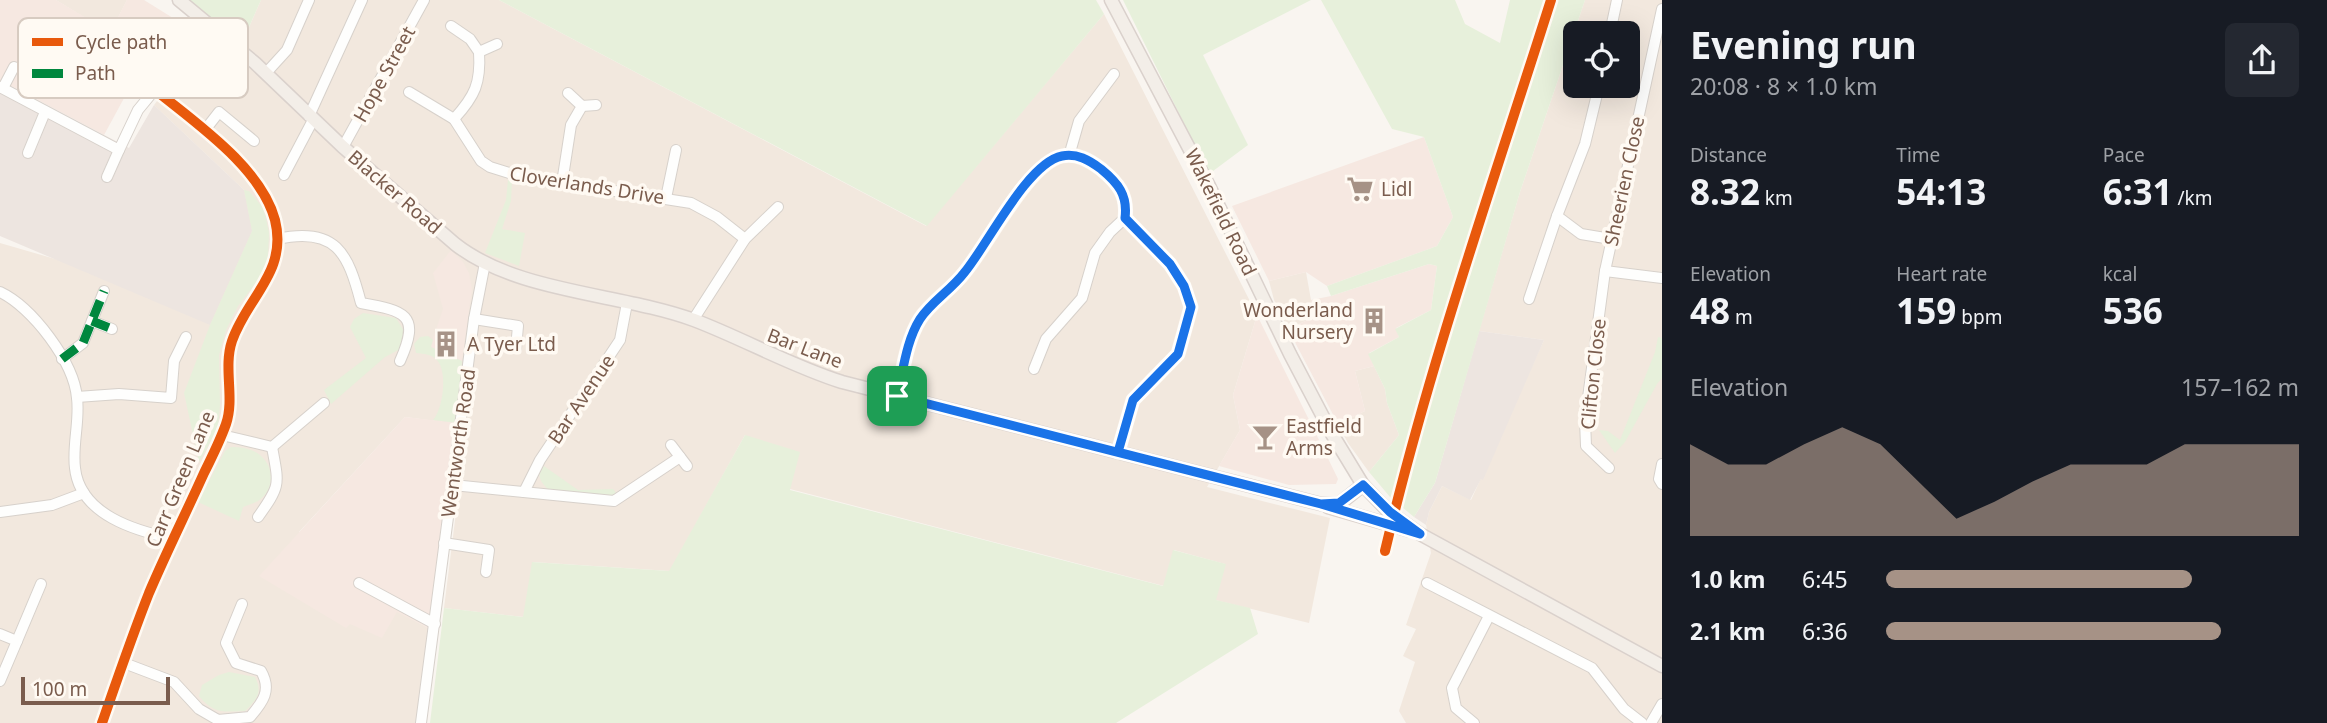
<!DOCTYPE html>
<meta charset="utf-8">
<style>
body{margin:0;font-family:"Noto Sans",sans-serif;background:#242831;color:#f1f3f6;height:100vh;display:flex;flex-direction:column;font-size:26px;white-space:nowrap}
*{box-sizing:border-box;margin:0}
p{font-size:23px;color:#9ea1a6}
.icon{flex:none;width:38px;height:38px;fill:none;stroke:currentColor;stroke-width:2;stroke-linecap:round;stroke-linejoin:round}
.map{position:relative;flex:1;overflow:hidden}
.details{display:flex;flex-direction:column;background:#171b24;width:665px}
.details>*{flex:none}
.buttons{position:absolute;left:1563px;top:21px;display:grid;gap:14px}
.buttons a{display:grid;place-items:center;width:77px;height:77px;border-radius:10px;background:#171b24;box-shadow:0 7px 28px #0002;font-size:35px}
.scale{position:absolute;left:21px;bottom:18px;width:149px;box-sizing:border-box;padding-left:7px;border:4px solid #7a5c4d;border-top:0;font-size:19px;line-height:24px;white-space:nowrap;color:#7a5c4d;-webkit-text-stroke:5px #fffaf3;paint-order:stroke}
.pin{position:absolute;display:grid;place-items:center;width:60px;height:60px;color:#fff;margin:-30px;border-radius:14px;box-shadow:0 4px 10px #0006}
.round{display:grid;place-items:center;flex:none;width:74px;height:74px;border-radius:10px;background:#242831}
.head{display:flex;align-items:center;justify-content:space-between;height:119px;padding:0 28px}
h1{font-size:38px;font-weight:700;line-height:52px}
.metrics{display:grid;grid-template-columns:repeat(3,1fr);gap:10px;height:119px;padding:7px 28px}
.metrics div{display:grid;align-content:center}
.metrics b{font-size:35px;font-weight:700}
.metrics small{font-size:19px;font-weight:400}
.metrics p{font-size:19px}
.chart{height:196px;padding:14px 28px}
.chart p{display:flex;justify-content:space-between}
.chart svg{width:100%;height:126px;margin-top:7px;fill:#a69286;opacity:.7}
ul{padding:0 28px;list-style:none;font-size:23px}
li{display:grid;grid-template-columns:112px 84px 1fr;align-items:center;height:52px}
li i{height:18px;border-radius:9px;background:#a69286}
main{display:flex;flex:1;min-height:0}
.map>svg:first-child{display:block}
.residential{fill:#f2e8de;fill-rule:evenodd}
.commercial{fill:#f6e8e1}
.industrial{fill:#ede5e0}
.green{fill:#e7f0db}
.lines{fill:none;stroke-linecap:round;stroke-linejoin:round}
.minor-casing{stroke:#d7d1cb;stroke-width:12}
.major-casing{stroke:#dad1cc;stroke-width:15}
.minor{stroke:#fefefd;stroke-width:10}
.major{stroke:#f3eee8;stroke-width:12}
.quiet{stroke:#00873e;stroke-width:9;stroke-dasharray:18 9;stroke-linecap:butt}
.cycleway-casing{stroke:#fffaf3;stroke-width:15}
.cycleway{stroke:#e8590c;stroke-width:10}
.route-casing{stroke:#fff;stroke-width:14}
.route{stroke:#1a73e8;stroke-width:9}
.labels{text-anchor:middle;stroke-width:7;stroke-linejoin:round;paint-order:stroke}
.street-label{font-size:19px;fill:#7a5c4d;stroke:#fffaf3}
.poi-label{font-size:19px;fill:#7a5c4d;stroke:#fffaf3;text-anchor:start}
.key{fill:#fffaf3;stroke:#d7cbc1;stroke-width:2}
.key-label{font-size:19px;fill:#7a5c4d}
</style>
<main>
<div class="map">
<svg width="1662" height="723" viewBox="0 0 1662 723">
<rect width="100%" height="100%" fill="#f9f5f0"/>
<!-- residential -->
<g class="residential">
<path d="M56 0H127L110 33Z"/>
<path d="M261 0H499L926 226 1104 14 1257 315 1233 395 1240 430 1207 487 1330 518 1309 623 1215 600 1225 564 1174 550 1164 586 790 489 745 435 670 571 533 562 524 617 444 608 467 425 405 417 299 532 350 624 397 611 430 629 424 659 417 723H0V243L69 263 210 324 244 190 154 105 216 24 242 43Z"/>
<path d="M1585 0H1662V723H1406L1399 711 1415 662 1403 656 1416 629 1406 625 1431 553 1426 525 1429 512 1442 486 1471 500 1544 340 1479 331 1520 192ZM1575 33H1628V86H1575Z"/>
<path d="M1306 272 1314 317 1288 329 1274 300 1269 281Z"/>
<path d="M1374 366 1385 389 1387 403 1399 435 1369 472 1348 443 1338 424 1365 411 1355 371Z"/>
</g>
<!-- commercial -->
<g class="commercial">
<path d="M0 0H56L110 32 127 0H144L181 23 156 63 129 89 104 135 0 80Z"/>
<path d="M1424 137 1453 217 1437 246 1327 286 1306 272 1269 281 1232 206Z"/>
<path d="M451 250 463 262 469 273 472 289 462 361 430 347 443 309 433 273Z"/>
<path d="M1429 264 1437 266 1431 310 1396 328 1399 337 1369 353 1374 366 1355 371 1365 411 1338 424 1288 329 1314 317 1311 300 1331 296Z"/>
<path d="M1257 315 1321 444 1338 479 1336 484 1289 485 1219 466 1240 430 1233 395Z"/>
<path d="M405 417 458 423 430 629 397 612 382 638 350 624 346 628 259 576Z"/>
</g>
<!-- industrial -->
<g class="industrial">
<path d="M0 80 129 148 154 105 244 190 252 231 210 325 0 236Z"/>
<path d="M1479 331 1544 340 1483 480 1481 479 1470 500 1442 486 1429 512 1426 525 1414 517 1435 483Z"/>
</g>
<!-- green -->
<g class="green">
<path d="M186 0H261L242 43Z"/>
<path d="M499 0H1096L1104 14 927 226Z"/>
<path d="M1123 0H1311L1203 55 1248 145 1209 174Z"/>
<path d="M1321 0H1455L1465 24 1500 43 1510 0H1585L1520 192 1435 483 1414 517 1390 497 1369 472 1399 435 1387 403 1385 389 1368 354 1399 337 1395 329 1431 310 1437 266 1429 264 1331 296 1327 286 1437 246 1453 217 1424 137 1392 129Z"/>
<path d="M508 180 512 181 511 201 502 229 525 233 519 266 485 253 506 200Z"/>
<path d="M244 190 249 191 264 209 269 233 268 257 262 275 238 306 226 330 219 355 220 405 218 428 199 462 184 393 210 325 252 231Z"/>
<path d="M363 313 396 318 406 334 402 348 385 357 331 404 324 390 366 358 350 327 354 319Z"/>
<path d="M428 336 433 340 431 347 462 361 458 423 433 420C443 409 448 372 437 360 432 354 424 354 416 353L414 344 420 337Z"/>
<path d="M1658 337 1662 338V378L1657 384 1625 442 1615 453 1599 430 1608 431 1620 440 1655 352Z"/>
<path d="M745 435 800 452 790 490 1163 586 1173 550 1226 564 1216 600 1250 608 1258 634 1116 723H430L444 608 523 617 532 562 669 571Z"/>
<path d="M231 447C241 447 255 449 262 457 275 469 274 491 258 501 254 503 248 505 243 507L239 521 198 502 225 451Z"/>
<path d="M541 464 578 490 613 489 617 494 611 496 549 490C540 482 537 476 541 464Z"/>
<path d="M229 672 255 677C263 692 257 700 245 711 223 712 214 714 199 696L202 685 219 675Z"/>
</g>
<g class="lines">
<!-- minor casing -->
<g class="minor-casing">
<g id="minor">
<path d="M451 26 470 39 479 52"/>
<path d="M1610 33 1617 0"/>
<path d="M266 73 287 50 309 0"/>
<path d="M0 87 119 150 138 110 208 25"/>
<path d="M3 88 14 67"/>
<path d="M409 92 454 119 481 161 490 167 519 176 691 203 717 217 745 239"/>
<path d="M582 106 596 105"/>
<path d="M309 116 362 0"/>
<path d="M454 119C475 96 481 83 479 52L497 44"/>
<path d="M205 130 219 112 254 141"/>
<path d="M343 147 424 0"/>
<path d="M28 153 45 112"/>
<path d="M1069 156 1079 121 1114 74"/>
<path d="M284 175 313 120"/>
<path d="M107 177 119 150"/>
<path d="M562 183 571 125 582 106 568 93"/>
<path d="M666 198 676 150"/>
<path d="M1557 216 1581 234 1611 239"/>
<path d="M277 239C336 226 348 253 361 303 405 311 421 314 400 361"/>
<path d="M1605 271 1662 278"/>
<path d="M0 292C32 307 74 362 77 398 80 421 72 445 75 468 80 515 136 531 174 539"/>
<path d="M1529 299 1557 216 1585 144 1599 86"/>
<path d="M474 319 518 326 516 348"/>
<path d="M693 320 745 239 778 207"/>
<path d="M92 321 112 329"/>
<path d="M62 359 83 343 104 291"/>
<path d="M1034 369 1046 339 1082 298 1095 253 1110 232 1125 218"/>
<path d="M897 396C903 372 906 341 920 319 931 302 951 290 964 273 987 246 1028 163 1062 156 1077 153 1089 160 1101 169 1118 183 1128 195 1125 218L1170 264 1184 286 1191 307 1178 354 1133 400 1118 452"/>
<path d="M77 397 119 394 171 398 174 361 186 337"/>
<path d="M222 435 272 447 324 403"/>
<path d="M671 445 687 466"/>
<path d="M1662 464 1659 479 1662 484"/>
<path d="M1609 468 1586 446 1585 420 1605 271 1662 9"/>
<path d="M453 485 614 501 680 457"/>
<path d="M524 492 540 460 620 340 627 303"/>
<path d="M0 512 52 505 84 493"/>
<path d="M258 517C281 485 279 485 272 447"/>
<path d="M444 543 489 550 486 572"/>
<path d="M359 583 435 624"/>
<path d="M1427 583 1592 668 1624 709 1642 723"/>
<path d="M0 634 17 641 0 681"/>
<path d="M17 641 41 584"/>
<path d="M124 663 174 682 199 709 218 720 250 717C263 702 272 690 261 671L236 663 226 643 242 604"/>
<path d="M102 723C117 680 132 636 149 593 166 553 186 513 204 473 212 457 220 441 226 424 235 398 223 368 232 341 247 297 288 272 275 220 261 167 194 122 154 89"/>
<path d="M421 723 474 319 485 263"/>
<path d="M1474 723 1456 708 1452 688 1489 616"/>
<path d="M1651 723 1662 704"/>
</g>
</g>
<!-- major casing -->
<g class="major-casing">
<g id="major">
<path d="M179 0 255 63 343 147 455 244C517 293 620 293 694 320 744 339 791 366 842 382L1321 504H1339L1363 485"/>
<path d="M1111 0 1209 186 1290 354 1332 434 1363 485 1389 512 1420 534 1662 666"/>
<path d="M1328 507 1408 530"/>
</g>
</g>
<!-- minor -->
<use href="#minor" class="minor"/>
<!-- major -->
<use href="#major" class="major"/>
<!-- quiet -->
<g class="quiet">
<path d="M92 321 112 329"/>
<path d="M62 359 83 343 104 291"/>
</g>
<!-- cycleway casing -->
<g class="cycleway-casing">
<g id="cycleway">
<path d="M897 396C903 372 906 341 920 319 931 302 951 290 964 273 987 246 1028 163 1062 156 1077 153 1089 160 1101 169 1118 183 1128 195 1125 218L1170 264 1184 286 1191 307 1178 354 1133 400 1118 452"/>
<path d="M1385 551C1429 365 1493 183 1551 0"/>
<path d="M102 723C117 680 132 636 149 593 166 553 186 513 204 473 212 457 220 441 226 424 235 398 223 368 232 341 247 297 288 272 275 220 261 167 194 122 154 89"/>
</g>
</g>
<!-- cycleway -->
<use href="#cycleway" class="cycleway"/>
</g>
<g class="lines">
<!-- route casing -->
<g class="route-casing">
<path id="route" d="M897 396 1321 504 1420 534 1390 512 1363 485 1339 503 1321 504 1118 452 1133 400 1178 354 1191 307 1184 286 1170 264 1125 218C1128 195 1118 183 1101 169 1089 160 1077 153 1062 156 1027 163 987 246 964 273 951 290 931 302 920 319 906 341 903 372 897 396"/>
</g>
<!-- route -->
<use href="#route" class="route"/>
</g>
<!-- icons -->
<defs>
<g id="supermarket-bare" transform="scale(2.1)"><path d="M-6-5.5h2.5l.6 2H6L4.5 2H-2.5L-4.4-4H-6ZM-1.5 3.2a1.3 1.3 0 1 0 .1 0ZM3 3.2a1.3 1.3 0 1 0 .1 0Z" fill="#a69286" stroke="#fffaf3" stroke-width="2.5" paint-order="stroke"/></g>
<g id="building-bare" transform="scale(2.1)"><path d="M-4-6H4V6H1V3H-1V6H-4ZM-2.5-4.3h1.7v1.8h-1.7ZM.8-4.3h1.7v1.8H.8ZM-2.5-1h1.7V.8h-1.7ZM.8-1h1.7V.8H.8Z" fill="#a69286" stroke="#fffaf3" stroke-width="2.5" paint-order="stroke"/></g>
<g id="bar-bare" transform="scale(2.1)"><path d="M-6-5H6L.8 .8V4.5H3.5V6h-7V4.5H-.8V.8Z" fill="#a69286" stroke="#fffaf3" stroke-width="2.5" paint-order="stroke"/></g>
</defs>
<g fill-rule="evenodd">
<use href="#supermarket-bare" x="1360" y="189"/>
<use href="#building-bare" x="1374" y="321"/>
<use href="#building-bare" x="446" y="344"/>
<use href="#bar-bare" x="1265" y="437"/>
</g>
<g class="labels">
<!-- street labels -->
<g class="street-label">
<text transform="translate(384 74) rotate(-61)" y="7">Hope Street</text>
<text transform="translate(1624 181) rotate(-78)" y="7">Sheerien Close</text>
<text transform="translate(587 185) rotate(9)" y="7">Cloverlands Drive</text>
<text transform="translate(395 192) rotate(41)" y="7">Blacker Road</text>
<text transform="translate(1221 212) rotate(64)" y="7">Wakefield Road</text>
<text transform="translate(805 348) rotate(21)" y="7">Bar Lane</text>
<text transform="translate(1593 374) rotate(-84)" y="7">Clifton Close</text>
<text transform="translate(581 399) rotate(-56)" y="7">Bar Avenue</text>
<text transform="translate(458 443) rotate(-82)" y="7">Wentworth Road</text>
<text transform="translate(180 479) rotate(-67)" y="7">Carr Green Lane</text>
</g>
<!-- poi labels -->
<g class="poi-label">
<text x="1381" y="196">Lidl</text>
<text x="1353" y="317" text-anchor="end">Wonderland<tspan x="1353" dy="22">Nursery</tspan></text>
<text x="467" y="351">A Tyer Ltd</text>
<text x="1286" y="433">Eastfield<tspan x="1286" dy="22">Arms</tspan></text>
</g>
</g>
<!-- legend -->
<rect x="18" y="18" width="230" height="80" rx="10" class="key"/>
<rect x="32" y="38" width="31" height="8" fill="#e8590c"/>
<rect x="32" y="69" width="31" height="9" fill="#00873e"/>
<g class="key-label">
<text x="75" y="49">Cycle path</text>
<text x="75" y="80">Path</text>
</g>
</svg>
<div class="buttons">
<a><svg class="icon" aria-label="locate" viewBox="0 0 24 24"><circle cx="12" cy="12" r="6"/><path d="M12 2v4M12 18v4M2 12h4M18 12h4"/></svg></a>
</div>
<div class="scale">100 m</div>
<div class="pin" style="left:897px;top:396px;background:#1e9e55"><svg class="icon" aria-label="arrive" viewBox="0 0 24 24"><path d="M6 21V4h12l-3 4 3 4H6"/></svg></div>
</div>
<section class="details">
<div class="head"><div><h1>Evening run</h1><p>20:08 · 8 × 1.0 km</p></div><a class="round"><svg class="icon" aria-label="share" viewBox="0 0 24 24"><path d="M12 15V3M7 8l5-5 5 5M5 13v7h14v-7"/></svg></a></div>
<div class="metrics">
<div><p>Distance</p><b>8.32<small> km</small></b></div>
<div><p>Time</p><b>54:13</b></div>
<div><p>Pace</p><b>6:31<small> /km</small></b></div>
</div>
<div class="metrics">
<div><p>Elevation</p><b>48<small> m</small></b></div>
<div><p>Heart rate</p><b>159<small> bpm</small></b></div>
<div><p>kcal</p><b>536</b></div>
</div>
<div class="chart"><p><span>Elevation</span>157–162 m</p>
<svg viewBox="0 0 160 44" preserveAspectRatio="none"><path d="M0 44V12L10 19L20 19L30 12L40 6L50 12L60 25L70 38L80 32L90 25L100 19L110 19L120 19L130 12L140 12L150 12L160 12V44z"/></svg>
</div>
<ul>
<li><b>1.0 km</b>6:45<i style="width:74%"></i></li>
<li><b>2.1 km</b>6:36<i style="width:81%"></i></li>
</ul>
</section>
</main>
